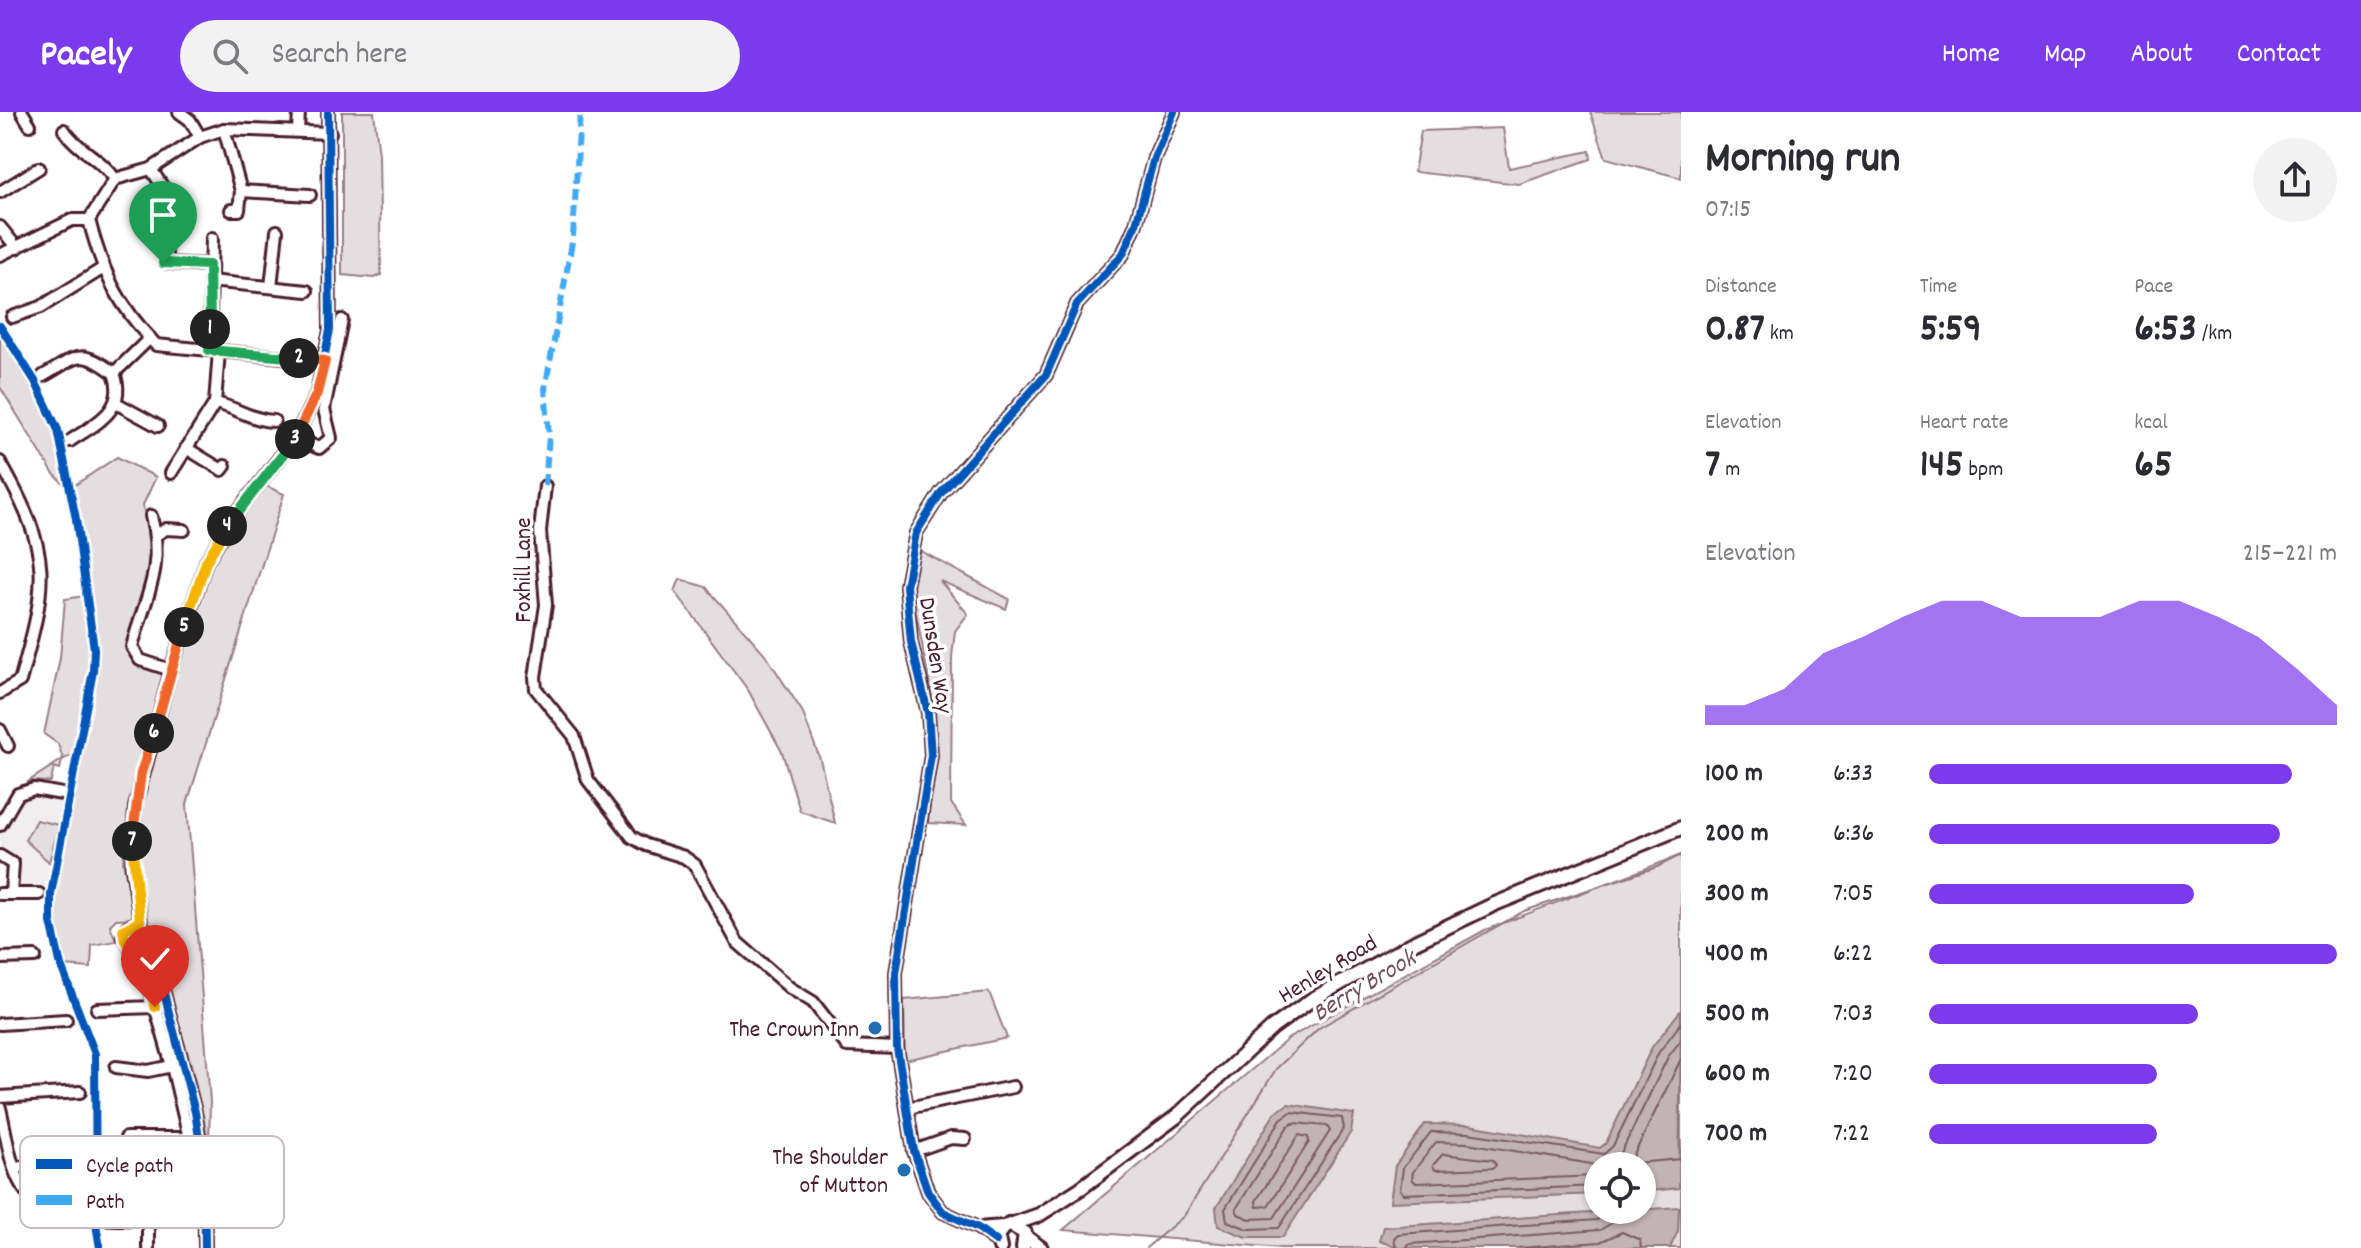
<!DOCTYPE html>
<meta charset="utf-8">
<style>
body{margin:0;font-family:Dekko,sans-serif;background:#f2f2f3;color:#2b2b33;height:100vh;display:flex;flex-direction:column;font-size:30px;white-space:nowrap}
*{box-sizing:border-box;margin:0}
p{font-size:26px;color:#7c7c81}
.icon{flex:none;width:44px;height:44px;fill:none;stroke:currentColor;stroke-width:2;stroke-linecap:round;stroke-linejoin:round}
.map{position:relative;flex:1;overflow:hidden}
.side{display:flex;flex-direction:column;background:#fff;width:680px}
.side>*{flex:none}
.buttons{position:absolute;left:1584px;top:1040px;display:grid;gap:16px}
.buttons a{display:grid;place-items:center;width:72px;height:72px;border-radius:50%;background:#fff;box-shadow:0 2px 6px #0004;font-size:40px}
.pin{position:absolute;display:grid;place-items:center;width:68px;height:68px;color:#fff;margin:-82px -34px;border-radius:50% 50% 50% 0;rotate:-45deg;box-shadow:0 0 8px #0007}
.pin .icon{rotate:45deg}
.km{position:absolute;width:40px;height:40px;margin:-20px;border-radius:50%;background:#222;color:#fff;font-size:22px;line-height:40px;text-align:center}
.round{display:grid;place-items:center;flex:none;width:84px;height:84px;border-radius:42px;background:#f2f2f3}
.headline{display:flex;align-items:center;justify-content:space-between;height:136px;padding:0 24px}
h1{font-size:44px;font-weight:700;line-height:60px}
.stats{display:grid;grid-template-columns:repeat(3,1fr);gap:12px;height:136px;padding:8px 24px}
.stats div{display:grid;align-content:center}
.stats b{font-size:40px;font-weight:700}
.stats small{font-size:22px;font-weight:400}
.stats p{font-size:22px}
.chart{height:224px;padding:16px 24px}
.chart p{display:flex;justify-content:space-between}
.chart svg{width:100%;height:144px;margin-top:8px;fill:#7c3aed;opacity:.7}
ul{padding:0 24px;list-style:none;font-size:26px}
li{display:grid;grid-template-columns:128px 96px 1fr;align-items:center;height:60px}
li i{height:20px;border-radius:10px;background:#7c3aed}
header{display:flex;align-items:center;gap:48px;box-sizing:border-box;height:112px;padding:0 40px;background:#7c3aed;color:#fff}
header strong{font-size:38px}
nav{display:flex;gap:44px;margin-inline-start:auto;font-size:28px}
.search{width:560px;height:72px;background:#f2f2f3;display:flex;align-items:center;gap:20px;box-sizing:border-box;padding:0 28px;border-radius:44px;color:#7c7c81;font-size:30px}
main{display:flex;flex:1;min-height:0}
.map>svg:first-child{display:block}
.built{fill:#f2eeef}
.green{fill:#e5dee0;stroke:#987e86;stroke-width:2;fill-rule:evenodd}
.water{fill:#c1b3b6;stroke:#91787e;stroke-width:2}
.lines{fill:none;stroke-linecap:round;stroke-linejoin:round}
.shore{stroke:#7a5a63;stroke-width:2}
.stream{stroke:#91787e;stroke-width:2}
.minor-casing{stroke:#4a1f2b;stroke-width:16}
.major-casing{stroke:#4a1f2b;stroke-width:18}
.minor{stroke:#fff;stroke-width:10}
.major{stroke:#fff;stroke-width:12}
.quiet{stroke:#3fa9f5;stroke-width:6;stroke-dasharray:12 6;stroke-linecap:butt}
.cycleway-casing{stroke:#fff;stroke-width:13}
.cycleway{stroke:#0057b8;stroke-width:8}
.split-1-casing{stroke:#fff;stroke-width:16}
.split-2-casing{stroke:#fff;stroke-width:16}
.split-3-casing{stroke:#fff;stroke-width:16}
.split-4-casing{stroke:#fff;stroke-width:16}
.split-5-casing{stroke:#fff;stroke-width:16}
.split-6-casing{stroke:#fff;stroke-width:16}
.split-7-casing{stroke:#fff;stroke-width:16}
.split-8-casing{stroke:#fff;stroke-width:16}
.split-9-casing{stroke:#fff;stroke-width:16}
.split-1{stroke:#22a559;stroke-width:10}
.split-2{stroke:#22a559;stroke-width:10}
.split-3{stroke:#f0652b;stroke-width:10}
.split-4{stroke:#22a559;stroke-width:10}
.split-5{stroke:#f5b400;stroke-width:10}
.split-6{stroke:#f0652b;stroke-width:10}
.split-7{stroke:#f0652b;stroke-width:10}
.split-8{stroke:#f5b400;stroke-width:10}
.split-9{stroke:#f5b400;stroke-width:10}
.poi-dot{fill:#1f6fb2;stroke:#fff;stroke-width:3}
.labels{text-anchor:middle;stroke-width:7;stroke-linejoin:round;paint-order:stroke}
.street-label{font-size:24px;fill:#4a1f2b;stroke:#fff}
.poi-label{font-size:24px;fill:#4a1f2b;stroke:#fff;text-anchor:end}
.water-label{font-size:26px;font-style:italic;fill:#74535c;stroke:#fff}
.key{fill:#fff;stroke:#c9bcbf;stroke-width:2}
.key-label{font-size:22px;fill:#4a1f2b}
</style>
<header>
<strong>Pacely</strong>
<div class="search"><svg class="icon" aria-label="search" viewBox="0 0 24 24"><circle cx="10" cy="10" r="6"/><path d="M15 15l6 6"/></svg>Search here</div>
<nav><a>Home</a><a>Map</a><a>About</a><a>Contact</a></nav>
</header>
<main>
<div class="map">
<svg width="1681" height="1136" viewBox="0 0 1681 1136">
<rect width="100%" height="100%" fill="#fff"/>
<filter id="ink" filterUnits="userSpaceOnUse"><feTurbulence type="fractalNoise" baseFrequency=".0125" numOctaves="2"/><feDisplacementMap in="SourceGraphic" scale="16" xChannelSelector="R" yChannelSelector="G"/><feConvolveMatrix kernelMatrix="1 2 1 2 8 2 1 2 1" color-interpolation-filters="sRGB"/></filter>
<g filter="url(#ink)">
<!-- built -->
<path class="built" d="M36 672 68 676 48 777 8 776 0 747V708L17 681Z"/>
<!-- green -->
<g class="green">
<path d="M342 0H374L379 43 381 163 374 166 342 163Z"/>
<path d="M1590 0H1681V66L1606 46Z"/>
<path d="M1503 16 1509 56 1590 39 1591 47 1519 72 1414 60 1421 19Z"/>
<path d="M0 218C35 272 58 313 69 378L53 361 0 275Z"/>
<path d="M117 345 156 365 143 393 154 459 128 535 138 551 162 561 164 570 133 670 123 750 135 806 116 807 110 813 116 829 92 833 91 856 63 854 55 829 51 789 96 551 72 375Z"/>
<path d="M266 374 284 382 187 692 210 989 209 1032 191 952 151 825 137 741 146 667 181 541 211 455 240 405Z"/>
<path d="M921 439 1009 487 1006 497 940 469 968 502 955 519 952 545 951 691 966 713 928 711 936 638 934 595 909 465Z"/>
<path d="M680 467 706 475 765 542 802 599 820 647 835 711 800 699 782 640 748 578 675 479Z"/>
<path d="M84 484 93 535 91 559 76 641 62 648 60 657 54 655 51 670 29 669 63 647 58 632 44 622 60 546 65 487Z"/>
<path d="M36 708 59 713 49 750 25 728Z"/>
<path d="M1681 743V1136H1281L1063 1118 1289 926 1485 818ZM1598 1054H1642V1098H1598Z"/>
<path d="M989 880 1007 926 905 948 904 888Z"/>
</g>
<!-- water -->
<g class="water">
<path d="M1681 898 1679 1076 1642 1080V1054H1598V1082L1390 1090 1395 1054 1425 1012 1469 1013 1600 1036 1606 1031 1652 935Z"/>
<path d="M1288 992 1354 1002 1351 1020 1283 1125H1246L1218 1114 1216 1096 1275 1001Z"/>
<path d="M1679 1095 1678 1119 1670 1136H1400L1379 1129 1383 1115Z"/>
</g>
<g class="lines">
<!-- shore -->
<g class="shore">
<path d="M1681 947 1632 1047 1636 1051 1681 1047"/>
<path d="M1291 1000 1342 1006 1344 1016 1279 1116 1248 1117 1227 1109 1225 1097 1281 1007Z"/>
<path d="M1294 1011 1327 1014 1330 1019 1274 1106 1250 1107 1238 1102 1236 1097 1288 1014Z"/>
<path d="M1299 1023 1308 1025 1309 1030 1268 1094 1257 1095 1256 1089Z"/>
<path d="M1443 1042 1493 1048 1496 1053 1493 1056 1435 1058 1433 1053Z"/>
<path d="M1598 1064 1416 1071 1412 1067 1413 1060 1436 1030 1467 1031 1597 1053 1609 1051 1621 1041 1668 945 1681 928"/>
<path d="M1598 1074 1404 1082 1400 1078 1403 1056 1431 1020 1468 1021 1604 1042 1613 1034 1659 940 1681 911"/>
<path d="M1396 1136 1394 1126 1398 1122 1597 1108 1606 1098"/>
<path d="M1406 1136 1410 1132 1600 1118 1612 1111 1616 1098"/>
<path d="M1519 1136 1600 1130 1622 1120 1640 1128 1641 1136"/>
</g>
<!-- stream -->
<path class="stream" d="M1146 1136 1184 1104 1276 957 1319 916 1524 799 1657 755 1681 743"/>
<!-- minor casing -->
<g class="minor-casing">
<g id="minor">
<path d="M22 0 30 13"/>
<path d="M179 0 190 8 200 25"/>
<path d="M224 17 241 79 310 83"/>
<path d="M64 18C78 39 101 46 115 67"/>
<path d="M298 19 299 0"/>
<path d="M151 57 166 80 168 105"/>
<path d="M0 80 39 56"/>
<path d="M231 98H239L241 79"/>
<path d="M0 115 17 136"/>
<path d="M166 142 167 151 209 153"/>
<path d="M0 143 72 108H89"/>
<path d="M210 169 307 179"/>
<path d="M271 175 277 119"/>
<path d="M12 205 41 195 102 157"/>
<path d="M209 238 212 126"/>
<path d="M325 249 156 233C117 192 103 161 89 108L115 67 151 57 200 25 224 17 330 21"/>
<path d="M43 264C76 246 79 234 114 261"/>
<path d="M116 291 158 314"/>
<path d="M215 291C235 295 254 309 274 309"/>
<path d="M295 326 319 336 331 326 324 297 342 208"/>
<path d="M70 329C95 312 128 298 114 261L150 226"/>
<path d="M186 336 222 358 225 354"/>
<path d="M0 350C53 443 48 469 20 569L0 581"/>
<path d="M171 361 215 291 219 239"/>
<path d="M545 374 540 419 546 493 535 565 536 577 574 624 588 668 632 725 646 733 684 745 695 753 737 830 790 876 813 890 847 934 897 936"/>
<path d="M151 404C165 457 145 485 132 535L140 548 171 558"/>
<path d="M156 423 166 417 184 418"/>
<path d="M0 618 8 634"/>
<path d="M0 713 18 682 34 677 62 682"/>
<path d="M0 744 13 752 11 781"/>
<path d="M0 782H39"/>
<path d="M140 809 127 815 123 824 144 855 172 954 189 1026 192 1080"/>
<path d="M0 846 35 845"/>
<path d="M97 897 155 895"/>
<path d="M0 912 66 908"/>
<path d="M116 955 148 959 172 954"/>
<path d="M0 985 80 980"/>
<path d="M0 996C6 1020 9 1052 22 1074 49 1120 158 1105 206 1105"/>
<path d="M907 996 1013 975"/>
<path d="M126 1026H189"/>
<path d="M914 1039 951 1026 965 1027"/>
<path d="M15 1057 30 1052H85"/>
<path d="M148 1105V1136"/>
<path d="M978 1116 1003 1114"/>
<path d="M996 1129 978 1116 943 1100 928 1080 914 1039 897 936 896 861 931 643 928 601 911 530 906 474 916 421 941 381 1046 263 1077 192 1123 142 1136 112 1154 46 1174 0"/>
<path d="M205 1136 204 1058 195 1000 155 847 140 809 132 754 135 695 171 558 206 450 232 407 295 326 317 281 330 218 328 0"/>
</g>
</g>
<!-- major casing -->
<g class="major-casing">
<g id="major">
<path d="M1013 1112 1039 1103 1081 1076 1176 1005 1272 916 1311 888 1415 830 1495 792 1681 716"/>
<path d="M1026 1125 1041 1136"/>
<path d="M1000 1136 997 1122 1009 1112 1025 1121 1023 1136"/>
</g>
</g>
<!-- minor -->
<use href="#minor" class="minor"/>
<!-- major -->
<use href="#major" class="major"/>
<!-- quiet -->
<path class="quiet" d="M545 374 549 323 545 277 573 125 580 0"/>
<!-- cycleway casing -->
<g class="cycleway-casing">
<g id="cycleway">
<path d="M0 214 35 269 58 318 76 407 94 537 93 559 51 782V810L61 854 95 942 96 1112 100 1136"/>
<path d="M996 1129 978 1116 943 1100 928 1080 914 1039 897 936 896 861 931 643 928 601 911 530 906 474 916 421 941 381 1046 263 1077 192 1123 142 1136 112 1154 46 1174 0"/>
<path d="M205 1136 204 1058 195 1000 155 847 140 809 132 754 135 695 171 558 206 450 232 407 295 326 317 281 330 218 328 0"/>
</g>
</g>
<!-- cycleway -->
<use href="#cycleway" class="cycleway"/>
</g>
</g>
<g class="lines" filter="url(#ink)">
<!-- split-1 casing -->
<g class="split-1-casing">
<path id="split-1" d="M163 151 209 153 210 217"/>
</g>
<!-- split-2 casing -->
<g class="split-2-casing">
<path id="split-2" d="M210 217 209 238 299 246"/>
</g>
<!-- split-3 casing -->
<g class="split-3-casing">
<path id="split-3" d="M295 327 317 281 325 249 299 246"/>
</g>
<!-- split-4 casing -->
<g class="split-4-casing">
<path id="split-4" d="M227 414 295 327"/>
</g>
<!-- split-5 casing -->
<g class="split-5-casing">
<path id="split-5" d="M184 515 206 450 227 414"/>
</g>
<!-- split-6 casing -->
<g class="split-6-casing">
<path id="split-6" d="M154 621 184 515"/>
</g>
<!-- split-7 casing -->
<g class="split-7-casing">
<path id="split-7" d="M132 729 141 661 154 621"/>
</g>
<!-- split-8 casing -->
<g class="split-8-casing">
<path id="split-8" d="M125 828 123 818 140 809 132 729"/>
</g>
<!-- split-9 casing -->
<g class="split-9-casing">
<path id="split-9" d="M125 828 144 855 155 895"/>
</g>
<!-- split-1 -->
<use href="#split-1" class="split-1"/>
<!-- split-2 -->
<use href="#split-2" class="split-2"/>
<!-- split-3 -->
<use href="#split-3" class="split-3"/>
<!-- split-4 -->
<use href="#split-4" class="split-4"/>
<!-- split-5 -->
<use href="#split-5" class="split-5"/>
<!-- split-6 -->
<use href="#split-6" class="split-6"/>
<!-- split-7 -->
<use href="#split-7" class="split-7"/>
<!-- split-8 -->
<use href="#split-8" class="split-8"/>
<!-- split-9 -->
<use href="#split-9" class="split-9"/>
</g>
<!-- markers -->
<g class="poi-dot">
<circle cx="875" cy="916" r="8"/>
<circle cx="904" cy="1058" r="8"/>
</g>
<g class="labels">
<!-- street labels -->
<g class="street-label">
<text transform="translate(522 458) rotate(-90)" y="8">Foxhill Lane</text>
<text transform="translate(937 543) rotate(81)" y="8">Dunsden Way</text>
<text transform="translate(1327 856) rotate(-31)" y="8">Henley Road</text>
</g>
<!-- poi labels -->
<g class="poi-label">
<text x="859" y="924">The Crown Inn</text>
<text x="888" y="1052">The Shoulder<tspan x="888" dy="28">of Mutton</tspan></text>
</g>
<!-- water labels -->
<g class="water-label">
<text transform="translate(1363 872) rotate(-31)" y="9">Berry Brook</text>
</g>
</g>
<!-- legend -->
<rect x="20" y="1024" width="264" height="92" rx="12" class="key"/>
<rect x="36" y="1047" width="36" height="10" fill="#0057b8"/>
<rect x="36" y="1083" width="36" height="10" fill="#3fa9f5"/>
<g class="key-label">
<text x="86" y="1060">Cycle path</text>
<text x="86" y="1096">Path</text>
</g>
</svg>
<div class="buttons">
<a><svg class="icon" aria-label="locate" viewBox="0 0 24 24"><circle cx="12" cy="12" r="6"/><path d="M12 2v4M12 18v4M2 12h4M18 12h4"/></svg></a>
</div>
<div class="pin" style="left:163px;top:151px;background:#1e9e55"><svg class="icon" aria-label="arrive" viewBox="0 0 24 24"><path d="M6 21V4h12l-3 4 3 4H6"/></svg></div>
<div class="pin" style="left:155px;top:895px;background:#d93025"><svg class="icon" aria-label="check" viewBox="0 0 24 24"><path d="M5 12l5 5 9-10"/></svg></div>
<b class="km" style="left:210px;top:217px">1</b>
<b class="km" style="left:299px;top:246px">2</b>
<b class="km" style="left:295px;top:327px">3</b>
<b class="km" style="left:227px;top:414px">4</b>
<b class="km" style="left:184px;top:515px">5</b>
<b class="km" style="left:154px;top:621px">6</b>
<b class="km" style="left:132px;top:729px">7</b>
</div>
<section class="side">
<div class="headline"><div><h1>Morning run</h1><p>07:15</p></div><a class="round"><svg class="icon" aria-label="share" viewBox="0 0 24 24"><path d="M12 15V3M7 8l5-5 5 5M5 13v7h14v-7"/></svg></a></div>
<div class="stats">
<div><p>Distance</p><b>0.87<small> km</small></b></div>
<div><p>Time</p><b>5:59</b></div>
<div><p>Pace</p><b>6:53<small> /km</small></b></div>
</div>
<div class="stats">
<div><p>Elevation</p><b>7<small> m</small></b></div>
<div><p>Heart rate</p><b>145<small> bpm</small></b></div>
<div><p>kcal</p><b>65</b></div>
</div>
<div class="chart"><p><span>Elevation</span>215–221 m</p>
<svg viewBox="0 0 160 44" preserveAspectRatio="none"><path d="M0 44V38L10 38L20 33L30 22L40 17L50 11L60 6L70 6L80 11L90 11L100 11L110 6L120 6L130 11L140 17L150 27L160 38V44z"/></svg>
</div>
<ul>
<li><b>100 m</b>6:33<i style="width:89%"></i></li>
<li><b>200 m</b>6:36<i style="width:86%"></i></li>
<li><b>300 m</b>7:05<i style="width:65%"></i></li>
<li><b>400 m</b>6:22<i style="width:100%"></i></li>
<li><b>500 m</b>7:03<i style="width:66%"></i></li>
<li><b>600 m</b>7:20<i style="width:56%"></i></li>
<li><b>700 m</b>7:22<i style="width:56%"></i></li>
</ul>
</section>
</main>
